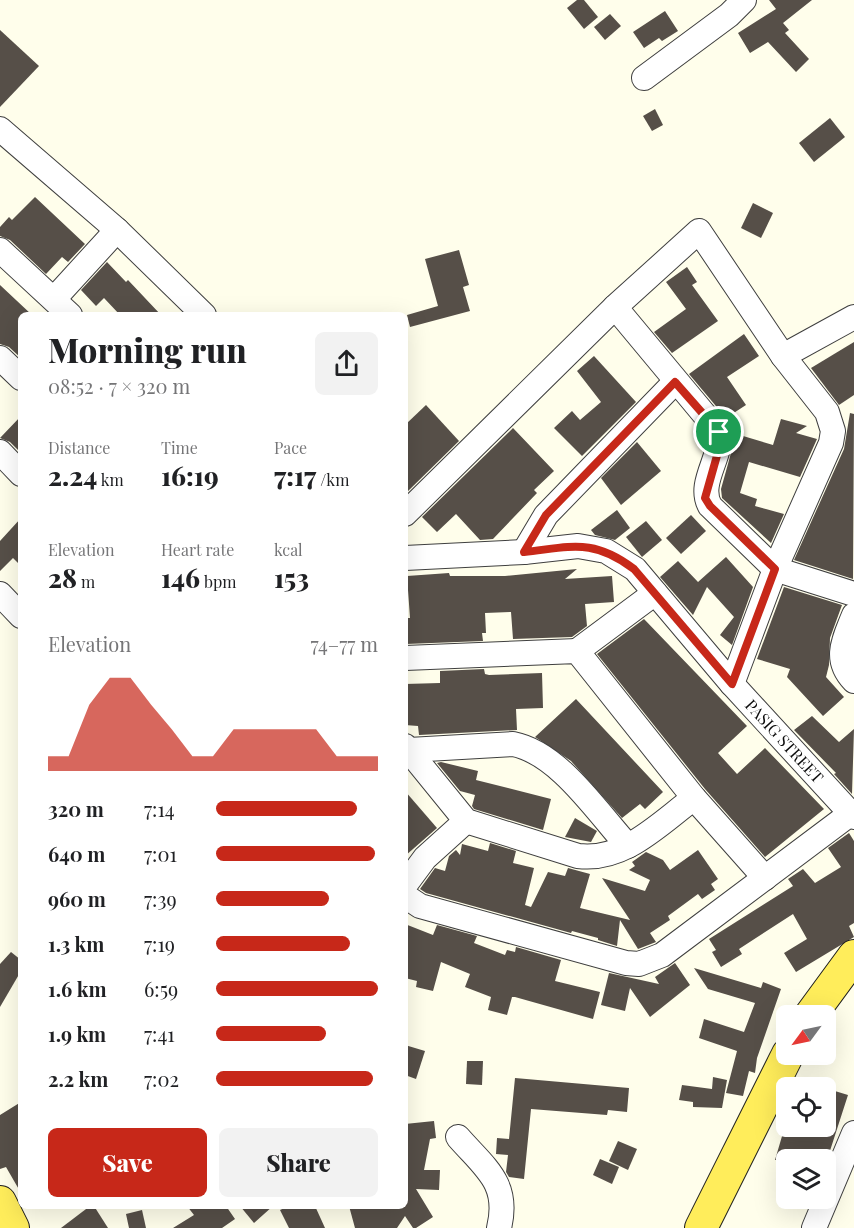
<!DOCTYPE html>
<meta charset="utf-8">
<style>
body{margin:0;font-family:"Playfair Display",serif;background:#f2f2f2;color:#202124;height:100vh;display:flex;flex-direction:column;font-size:22px;white-space:nowrap}
*{box-sizing:border-box;margin:0}
p{font-size:20px;color:#757577}
.icon{flex:none;width:33px;height:33px;fill:none;stroke:currentColor;stroke-width:2;stroke-linecap:round;stroke-linejoin:round}
.map{position:relative;flex:1;overflow:hidden}
.panel{position:absolute;left:18px;top:312px;width:390px;height:897px;display:flex;flex-direction:column;background:#fff;border-radius:9px;box-shadow:0 6px 24px #0002}
.panel>*{flex:none}
.needle{width:39px;rotate:237deg}
.controls{position:absolute;left:776px;top:1005px;display:grid;gap:12px}
.controls a{display:grid;place-items:center;width:60px;height:60px;border-radius:9px;background:#fff;box-shadow:0 6px 24px #0002;font-size:30px}
.pin{position:absolute;display:grid;place-items:center;width:51px;height:51px;color:#fff;margin:-26px;border:3px solid #fff;border-radius:50%;box-shadow:0 2px 6px #0007}
.round{display:grid;place-items:center;flex:none;width:63px;height:63px;border-radius:9px;background:#f2f2f2}
.headline{display:flex;align-items:center;justify-content:space-between;height:102px;padding:0 30px}
h1{font-size:33px;font-weight:800;line-height:45px}
.stats{display:grid;grid-template-columns:repeat(3,1fr);gap:9px;height:102px;padding:6px 30px}
.stats div{display:grid;align-content:center}
.stats b{font-size:26px;font-weight:800}
.stats small{font-size:16px;font-weight:400}
.stats p{font-size:16px}
.chart{height:168px;padding:12px 30px}
.chart p{display:flex;justify-content:space-between}
.chart svg{width:100%;height:108px;margin-top:6px;fill:#c72819;opacity:.7}
.action{display:flex;gap:12px;margin-top:auto;padding:12px 30px}
.action a{flex:1;height:69px;border-radius:9px;background:#c72819;color:#fff;font-size:24px;font-weight:800;line-height:69px;text-align:center}
.action a+a{background:#f2f2f2;color:#202124}
ul{padding:0 30px;list-style:none;font-size:20px}
li{display:grid;grid-template-columns:96px 72px 1fr;align-items:center;height:45px}
li i{height:15px;border-radius:8px;background:#c72819}
.map>svg:first-child{display:block}
.building{fill:#564f48}
.lines{fill:none;stroke-linecap:round;stroke-linejoin:round}
.minor-casing{stroke:#3f3f3f;stroke-width:26}
.major-casing{stroke:#1d1d1d;stroke-width:34}
.minor{stroke:#fff;stroke-width:24}
.major{stroke:#ffed5b;stroke-width:32}
.route-casing{stroke:#fff;stroke-width:12}
.route{stroke:#c72819;stroke-width:8}
.labels{text-anchor:middle;stroke-width:6;stroke-linejoin:round;paint-order:stroke}
.street-label{font-size:16px;fill:#0c0c0c;stroke:#fff}
</style>
<div class="map">
<svg width="854" height="1228" viewBox="0 0 854 1228">
<rect width="100%" height="100%" fill="#fffeeb"/>
<!-- building -->
<g class="building">
<path d="M577 0H584L598 17 584 29 567 8Z"/>
<path d="M769 0H812L783 23 789 30 785 33 809 59 796 72 768 42 750 53 738 33 776 9Z"/>
<path d="M665 11 678 31 662 41 659 38 644 48 633 32Z"/>
<path d="M610 14 621 26 605 40 594 27Z"/>
<path d="M0 30 39 66 0 107Z"/>
<path d="M655 109 663 125 652 131 643 116Z"/>
<path d="M830 118 845 137 814 162 799 143Z"/>
<path d="M35 197 85 244 68 262 62 257 46 274 10 240 0 236V227L9 217 12 220Z"/>
<path d="M753 203 773 213 761 238 741 228Z"/>
<path d="M459 250 469 285 463 287 470 311 410 327 407 315 438 306 425 259Z"/>
<path d="M107 262 126 282 128 280 161 315H120L104 298 96 306 81 290Z"/>
<path d="M687 267 697 282 692 285 718 321 672 353 654 332 686 309 666 282Z"/>
<path d="M0 285 32 315H21V358L9 347 0 344Z"/>
<path d="M744 334 759 356 727 377 746 405 726 418 689 374Z"/>
<path d="M854 342V395L839 405 811 368Z"/>
<path d="M594 356 636 402 582 456 554 428 572 411 580 420 601 402 577 371Z"/>
<path d="M426 405 459 441 405 494V425Z"/>
<path d="M850 413 854 414 853 579 794 560 844 449Z"/>
<path d="M21 416V447L18 450 10 442 0 438Z"/>
<path d="M781 419 807 426 796 433 817 439 800 477 749 462 740 493 757 499 755 506 784 514 771 543 722 498 721 489 731 453 733 433 773 445Z"/>
<path d="M513 428 554 471 534 490 537 493 493 539 480 540 456 514 437 532 422 517Z"/>
<path d="M637 442 661 471 621 505 601 478Z"/>
<path d="M617 510 630 528 615 540 595 535 591 530Z"/>
<path d="M691 515 706 531 681 554 666 538Z"/>
<path d="M21 518V566L13 558 0 571V541Z"/>
<path d="M646 521 662 540 642 557 626 537Z"/>
<path d="M726 557 753 587 732 645 720 635 734 617 707 587 693 615 660 577 678 561 698 582Z"/>
<path d="M577 569 565 579 612 576 614 602 585 604 587 626 572 637 513 639 511 612 485 613 486 633H482L483 641 406 644 405 618H410L407 576 449 573 450 576H505Z"/>
<path d="M784 587 842 605 830 638 829 665 826 677 844 697 823 716 787 677 790 669 757 659Z"/>
<path d="M644 619 747 726 718 753 737 774 765 748 824 809 765 857 705 789 597 654Z"/>
<path d="M484 669 485 674 489 675 542 673 543 708 516 709 517 730 419 735 418 726 405 725V684L440 683V671Z"/>
<path d="M576 699 663 792 645 809 640 804 622 818 571 761 535 737Z"/>
<path d="M812 716 839 742 854 729 852 794 834 774 836 773 794 730Z"/>
<path d="M441 762 478 771 476 780 551 799 543 830 474 809 472 806 475 795 460 791 437 763Z"/>
<path d="M405 791 437 828 405 856Z"/>
<path d="M575 818 597 831 591 842 565 837Z"/>
<path d="M849 833 854 841V923L849 926 854 937 796 972 784 953 807 939 793 914 739 949 742 954 721 967 712 952 716 950 709 939 793 886 788 879 803 869 815 883 841 867 828 848Z"/>
<path d="M490 843 516 851 513 863 534 868 525 905 531 907 548 872 565 876 568 868 590 874 580 908 630 920 602 878 645 891 650 880 629 870 635 866 632 862 646 852 663 860 670 870 698 850 718 879 711 884 715 890 702 899 698 894 668 916 670 920 650 933 656 942 638 949 620 920 617 946 598 940V938L572 931 571 933 426 893 420 889 435 868 445 871 449 856 456 850 460 855 462 844 488 851Z"/>
<path d="M405 924 433 935 437 925 477 936 474 943 505 955 507 950 515 952 516 947 561 960 555 981 600 992 593 1019 515 997H512L507 1015 488 1010 491 997 465 987 470 974 441 962 433 991 416 987 417 981 405 978Z"/>
<path d="M11 952 21 960V971L0 1007V964Z"/>
<path d="M675 963 690 985 650 1017 630 988 625 1011 601 1005 609 973 659 984 655 977Z"/>
<path d="M694 968 761 988 763 982 781 989 757 1058 755 1073 749 1071 743 1096 726 1093 737 1051 699 1038 704 1019 744 1032 755 1003 708 989Z"/>
<path d="M405 1045 425 1051 416 1079 405 1075Z"/>
<path d="M467 1061H483L482 1085 466 1084Z"/>
<path d="M713 1077 727 1080 722 1108 693 1107V1102L679 1100 682 1085 712 1089Z"/>
<path d="M515 1078 629 1088 627 1112 608 1110 607 1115 531 1109 524 1179 509 1177 506 1172 508 1155 496 1154 497 1138 509 1139Z"/>
<path d="M825 1088 848 1095 827 1160H775L785 1126H825Z"/>
<path d="M21 1102V1193L6 1167 0 1169V1115Z"/>
<path d="M434 1121 436 1138 430 1139 424 1170H440L439 1190 416 1189 433 1217 416 1228H413L405 1216 397 1228H355L349 1206H405V1124Z"/>
<path d="M618 1141 637 1149 628 1170 609 1161Z"/>
<path d="M600 1159 619 1167 612 1184 593 1175Z"/>
<path d="M90 1206H94L108 1228H61Z"/>
<path d="M187 1206H226L235 1219 222 1228H173L194 1215Z"/>
<path d="M240 1206H273L254 1223Z"/>
<path d="M289 1206H315L325 1228H289L280 1210Z"/>
<path d="M142 1210 146 1228H129L126 1214Z"/>
</g>
<g class="lines">
<!-- minor casing -->
<g class="minor-casing">
<g id="minor">
<path d="M644 78 729 15 744 0"/>
<path d="M0 129 117 230 204 315"/>
<path d="M0 250 70 315"/>
<path d="M54 299 117 230"/>
<path d="M615 307 719 432C723 456 697 483 710 506L775 569 854 594"/>
<path d="M783 356 854 317"/>
<path d="M0 358 21 378"/>
<path d="M0 452 21 474"/>
<path d="M405 514 615 307 699 231 783 356 827 412 833 431 831 443 775 569 732 684"/>
<path d="M524 552 546 515 675 382"/>
<path id="s1" d="M405 558 524 552 578 546 606 551 635 569 732 684 854 817"/>
<path d="M0 594 21 616"/>
<path d="M854 615C844 640 833 659 854 681"/>
<path d="M577 651 655 593"/>
<path d="M405 658 577 651 694 798 765 878"/>
<path d="M405 746 466 821 578 856C624 862 660 823 694 798"/>
<path d="M409 750 513 744C559 753 597 812 628 846"/>
<path d="M405 885 425 858 466 821"/>
<path d="M405 896 420 906 626 963 639 964 662 955 854 811"/>
<path d="M458 1137C485 1168 510 1183 499 1228"/>
<path d="M814 1228 854 1133"/>
</g>
</g>
<!-- major casing -->
<g class="major-casing">
<g id="major">
<path d="M810 1016 854 956"/>
<path d="M0 1202 13 1228"/>
<path d="M701 1228 788 1054"/>
</g>
</g>
<!-- minor -->
<use href="#minor" class="minor"/>
<!-- major -->
<use href="#major" class="major"/>
</g>
<g class="lines">
<!-- route casing -->
<g class="route-casing">
<path id="route" d="M675 382 719 432 720 445 705 498 710 506 775 569 732 684 634 569C593 538 572 547 524 552L546 515Z"/>
</g>
<!-- route -->
<use href="#route" class="route"/>
</g>
<g class="labels">
<!-- street labels -->
<g class="street-label">
<text dy="6" stroke="none"><textPath href="#s1" startOffset="464">PASIG STREET</textPath></text>
</g>
</g>
</svg>
<div class="controls">
<a><svg class="needle" viewBox="-14 -14 28 28"><path d="M0-13l5 13h-10z" fill="#e53935"/><path d="M0 13l5-13h-10z" fill="#757577"/></svg></a>
<a><svg class="icon" aria-label="locate" viewBox="0 0 24 24"><circle cx="12" cy="12" r="6"/><path d="M12 2v4M12 18v4M2 12h4M18 12h4"/></svg></a>
<a><svg class="icon" aria-label="layers" viewBox="0 0 24 24"><path d="M12 4l9 5-9 5-9-5zM3 14l9 5 9-5"/></svg></a>
</div>
<div class="pin" style="left:719px;top:432px;background:#1e9e55"><svg class="icon" aria-label="arrive" viewBox="0 0 24 24"><path d="M6 21V4h12l-3 4 3 4H6"/></svg></div>
<section class="panel">
<div class="headline"><div><h1>Morning run</h1><p>08:52 · 7 × 320 m</p></div><a class="round"><svg class="icon" aria-label="share" viewBox="0 0 24 24"><path d="M12 15V3M7 8l5-5 5 5M5 13v7h14v-7"/></svg></a></div>
<div class="stats">
<div><p>Distance</p><b>2.24<small> km</small></b></div>
<div><p>Time</p><b>16:19</b></div>
<div><p>Pace</p><b>7:17<small> /km</small></b></div>
</div>
<div class="stats">
<div><p>Elevation</p><b>28<small> m</small></b></div>
<div><p>Heart rate</p><b>146<small> bpm</small></b></div>
<div><p>kcal</p><b>153</b></div>
</div>
<div class="chart"><p><span>Elevation</span>74–77 m</p>
<svg viewBox="0 0 160 44" preserveAspectRatio="none"><path d="M0 44V38L10 38L20 17L30 6L40 6L50 17L60 27L70 38L80 38L90 27L100 27L110 27L120 27L130 27L140 38L150 38L160 38V44z"/></svg>
</div>
<ul>
<li><b>320 m</b>7:14<i style="width:87%"></i></li>
<li><b>640 m</b>7:01<i style="width:98%"></i></li>
<li><b>960 m</b>7:39<i style="width:70%"></i></li>
<li><b>1.3 km</b>7:19<i style="width:83%"></i></li>
<li><b>1.6 km</b>6:59<i style="width:100%"></i></li>
<li><b>1.9 km</b>7:41<i style="width:68%"></i></li>
<li><b>2.2 km</b>7:02<i style="width:97%"></i></li>
</ul>
<div class="action"><a>Save</a><a>Share</a></div>
</section>
</div>
